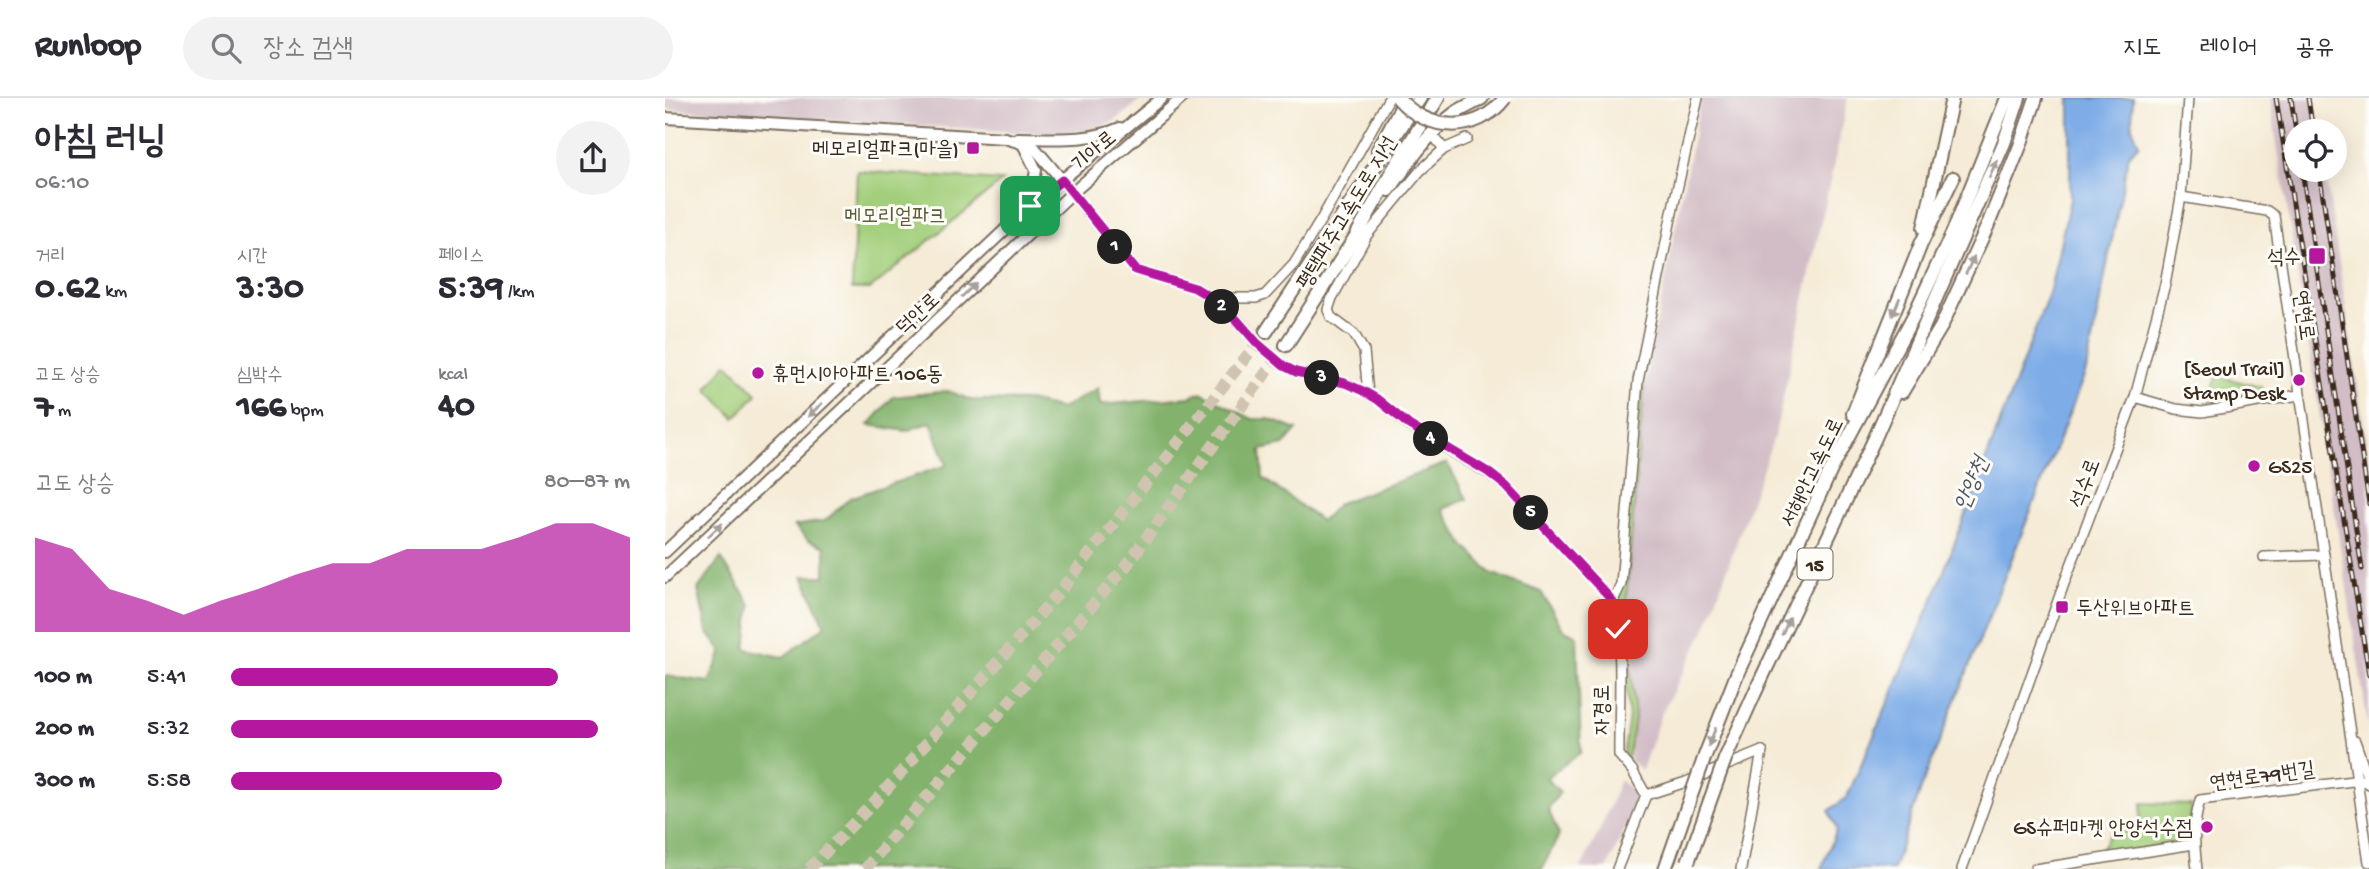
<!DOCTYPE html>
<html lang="ko">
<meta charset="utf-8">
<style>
body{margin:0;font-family:"Gochi Hand","Poor Story",sans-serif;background:#f2f2f3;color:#2b2b33;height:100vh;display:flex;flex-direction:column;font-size:26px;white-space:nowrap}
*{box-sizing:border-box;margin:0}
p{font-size:23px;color:#7c7c81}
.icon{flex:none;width:38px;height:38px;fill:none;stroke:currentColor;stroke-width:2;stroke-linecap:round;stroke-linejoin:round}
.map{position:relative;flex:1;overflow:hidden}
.panel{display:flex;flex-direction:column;background:#fff;width:665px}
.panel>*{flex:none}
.fabs{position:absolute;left:1619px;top:21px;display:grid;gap:14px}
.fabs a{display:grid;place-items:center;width:63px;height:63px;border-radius:50%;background:#fff;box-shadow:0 7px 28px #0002;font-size:35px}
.pin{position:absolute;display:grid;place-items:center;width:60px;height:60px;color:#fff;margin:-30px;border-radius:14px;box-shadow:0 4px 10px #0006}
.km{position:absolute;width:35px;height:35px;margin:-18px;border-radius:50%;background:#222;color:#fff;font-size:19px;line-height:35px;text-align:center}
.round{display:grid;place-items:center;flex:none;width:74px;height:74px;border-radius:37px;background:#f2f2f3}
.overview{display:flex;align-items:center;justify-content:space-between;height:119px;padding:0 35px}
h1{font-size:38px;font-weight:700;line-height:52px}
.metrics{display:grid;grid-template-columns:repeat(3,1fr);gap:10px;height:119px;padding:7px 35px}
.metrics div{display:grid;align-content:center}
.metrics b{font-size:35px;font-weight:700}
.metrics small{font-size:19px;font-weight:400}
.metrics p{font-size:19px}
.chart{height:196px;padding:14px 35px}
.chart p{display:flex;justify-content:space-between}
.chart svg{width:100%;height:126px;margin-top:7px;fill:#b5179e;opacity:.7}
ul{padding:0 35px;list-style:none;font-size:23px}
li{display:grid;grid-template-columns:112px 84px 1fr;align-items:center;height:52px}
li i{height:18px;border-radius:9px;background:#b5179e}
header{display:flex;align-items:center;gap:42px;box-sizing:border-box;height:98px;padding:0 35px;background:#fff;border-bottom:2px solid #e1e1e2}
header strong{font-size:33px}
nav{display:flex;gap:38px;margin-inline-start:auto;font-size:24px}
.search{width:490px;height:63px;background:#f2f2f3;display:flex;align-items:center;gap:18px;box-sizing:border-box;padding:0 24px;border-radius:38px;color:#7c7c81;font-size:26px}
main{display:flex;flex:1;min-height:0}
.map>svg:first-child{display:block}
.industrial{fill:#d2bdc6}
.green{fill:#a3cf7c;stroke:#6f7c4d;stroke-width:2}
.forest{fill:#82b26c;stroke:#5e6e45;stroke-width:2}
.water{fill:#7dace7;stroke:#5c6b82;stroke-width:2}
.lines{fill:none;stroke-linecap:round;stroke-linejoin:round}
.highway-tunnel{stroke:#d0c4b1;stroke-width:12;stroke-dasharray:12 6;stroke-linecap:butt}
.minor-casing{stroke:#7c6e5e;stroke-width:12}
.major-casing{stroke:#7c6e5e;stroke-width:14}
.highway-casing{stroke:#7c6e5e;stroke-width:16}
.minor{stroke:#fff;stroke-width:9}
.major{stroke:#fff;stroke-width:10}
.highway{stroke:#fff;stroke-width:12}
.rail-casing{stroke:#3b2a1e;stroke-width:5}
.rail{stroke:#fdfcf7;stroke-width:2.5;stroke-dasharray:8;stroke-linecap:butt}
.highway-bridge-casing{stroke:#7c6e5e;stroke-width:16;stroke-linecap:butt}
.highway-bridge{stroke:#fff;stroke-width:12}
.oneway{fill:#a79f9a}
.route-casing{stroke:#fff;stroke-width:14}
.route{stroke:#b5179e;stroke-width:9}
.poi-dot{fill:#b5179e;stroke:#fdfcf7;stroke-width:2.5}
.labels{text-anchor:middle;stroke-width:6;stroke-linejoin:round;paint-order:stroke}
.shield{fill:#fdfcf7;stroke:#75695f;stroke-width:2}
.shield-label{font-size:19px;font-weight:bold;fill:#3b2a1e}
.poi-label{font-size:21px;fill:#3b2a1e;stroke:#fdfcf7;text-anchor:end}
.street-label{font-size:21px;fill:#3b2a1e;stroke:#fdfcf7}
.park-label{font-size:21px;fill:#5a5c3a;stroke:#fdfcf7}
.water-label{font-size:23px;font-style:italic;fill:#525864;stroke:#fdfcf7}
</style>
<header>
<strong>Runloop</strong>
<div class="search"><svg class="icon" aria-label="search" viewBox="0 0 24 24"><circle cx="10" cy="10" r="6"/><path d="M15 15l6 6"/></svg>장소 검색</div>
<nav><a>지도</a><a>레이어</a><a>공유</a></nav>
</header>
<main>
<section class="panel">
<div class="overview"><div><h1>아침 러닝</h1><p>06:10</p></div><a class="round"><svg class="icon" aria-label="share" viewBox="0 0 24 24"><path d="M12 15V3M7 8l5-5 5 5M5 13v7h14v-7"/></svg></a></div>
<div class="metrics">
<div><p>거리</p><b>0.62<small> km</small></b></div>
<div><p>시간</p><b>3:30</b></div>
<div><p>페이스</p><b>5:39<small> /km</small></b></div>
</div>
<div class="metrics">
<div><p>고도 상승</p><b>7<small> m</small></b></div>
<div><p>심박수</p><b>166<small> bpm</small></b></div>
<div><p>kcal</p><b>40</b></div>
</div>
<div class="chart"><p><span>고도 상승</span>80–87 m</p>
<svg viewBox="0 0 160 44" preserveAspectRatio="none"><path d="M0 44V11L10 15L20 29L30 33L40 38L50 33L60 29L70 24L80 20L90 20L100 15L110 15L120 15L130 11L140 6L150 6L160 11V44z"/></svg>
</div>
<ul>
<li><b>100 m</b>5:41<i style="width:82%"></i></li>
<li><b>200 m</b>5:32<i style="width:92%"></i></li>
<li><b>300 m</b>5:58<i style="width:68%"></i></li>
</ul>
</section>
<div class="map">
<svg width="1704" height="771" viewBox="0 0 1704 771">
<rect width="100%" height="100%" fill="#fdfcf7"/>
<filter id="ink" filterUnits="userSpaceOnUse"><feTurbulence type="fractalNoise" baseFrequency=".0143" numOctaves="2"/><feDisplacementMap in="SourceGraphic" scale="14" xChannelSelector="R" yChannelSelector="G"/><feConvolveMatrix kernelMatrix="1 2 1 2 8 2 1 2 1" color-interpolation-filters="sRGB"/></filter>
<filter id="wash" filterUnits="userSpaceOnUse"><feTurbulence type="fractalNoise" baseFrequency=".00686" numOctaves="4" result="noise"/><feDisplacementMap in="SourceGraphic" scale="28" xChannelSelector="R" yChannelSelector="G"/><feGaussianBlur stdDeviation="1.57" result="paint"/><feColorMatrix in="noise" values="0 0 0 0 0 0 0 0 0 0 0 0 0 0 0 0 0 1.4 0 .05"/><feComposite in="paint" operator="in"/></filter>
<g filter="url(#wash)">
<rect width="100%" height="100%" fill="#f5ebd6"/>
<!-- industrial -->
<g class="industrial">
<path d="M0 0H478L450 23 437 28 422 33 385 36 0 11Z"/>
<path d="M1036 0H1183L1110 336 1040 533 996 616 977 672 965 663 970 620 960 513 979 289Z"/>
<path d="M1605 0H1649L1654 33H1631V72H1660L1704 364V632Z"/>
<path d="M955 682 974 698 942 771H915L935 732Z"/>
</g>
<!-- green -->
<g class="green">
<path d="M192 73 337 83 205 191H187Z"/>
<path d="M62 265 92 296 70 320 42 291Z"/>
<path d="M1552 278 1596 289 1597 295 1544 304Z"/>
<path d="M972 289H979L960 513 970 620 962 665 958 658 959 651 964 620 954 500Z"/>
<path d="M1477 705 1526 707 1523 744 1438 757 1437 749 1446 735 1474 731Z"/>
</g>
<!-- forest -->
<path class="forest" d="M433 290 435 307 525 299 536 294 587 321H604L632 332 619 347 596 352 598 380 656 423 674 405 782 365 802 401 778 411 799 447 826 475 876 494 898 531 912 538 916 654 881 680 895 694 883 711 894 737 877 771H0V578L44 584 57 554 42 534 33 491 56 460 86 507 81 551 118 559 160 528 138 478H160V449L143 442 129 428 160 423 185 400 282 367 266 324 241 333 204 327 228 299 283 293 306 302 365 303 396 311Z"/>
<!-- water -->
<path class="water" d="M1405 0H1468L1467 29 1474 46 1464 56 1421 273 1258 685 1228 771H1156L1172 731 1164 713 1182 699 1271 494 1385 192 1405 101Z"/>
</g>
<g filter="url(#ink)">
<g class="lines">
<!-- highway-tunnel -->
<g class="highway-tunnel">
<path d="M144 771 217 696 396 492 601 234"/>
<path d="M200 771 462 467 621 247"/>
</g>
<!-- minor casing -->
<g class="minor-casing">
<g id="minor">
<path d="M771 41 779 51"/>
<path d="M407 95 470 172 530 190 547 200 572 221 592 245 619 268 631 274 680 285 698 293 712 301 743 327 823 375 841 388 944 499C961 532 953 618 954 657L967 672 981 697 952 771"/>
<path d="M1516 99 1602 113 1609 118 1704 764"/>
<path d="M547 200H591L600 197 629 166 657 120 724 0"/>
<path d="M703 296 699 253 689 236 666 219 663 212 667 200 702 137 755 73 779 51 802 41"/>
<path d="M1470 299 1511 311 1537 314 1634 297"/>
<path d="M1599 459 1659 457"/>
<path d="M947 505 956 486 973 283 1009 105 1033 0"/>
<path d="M1690 643 1704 684"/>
<path d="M981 697 1021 684 1097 653"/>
<path d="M1076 771 1097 653"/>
<path d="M1297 771 1400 483 1470 299 1500 186 1516 99 1523 0"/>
<path d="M1370 771 1529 746"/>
<path d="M1532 771C1529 747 1528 726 1535 702L1696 682 1704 686"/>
</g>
</g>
<!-- major casing -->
<g class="major-casing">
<g id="major">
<path d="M0 20 340 40 369 49 401 87"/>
<path d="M353 40C386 40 424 44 455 30"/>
<path d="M358 46 371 72 365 108"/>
<path d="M0 454 365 108 497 0"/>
<path d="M0 479 407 95 517 0"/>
</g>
</g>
<!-- highway casing -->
<g class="highway-casing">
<g id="highway">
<path d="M713 52 741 0"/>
<path d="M724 92C743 65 762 36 789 16 797 10 808 6 817 0"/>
<path d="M1259 130 1287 0"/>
<path d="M601 234 755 0"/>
<path d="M621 247 691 138 728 72 773 0"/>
<path d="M1237 294 1276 229 1322 129 1355 48 1371 0"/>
<path d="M1188 316 1256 146 1288 80"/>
<path d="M1072 576 1166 372 1249 217 1288 134 1342 0"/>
<path d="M1092 590 1209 342 1339 45 1354 0"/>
<path d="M1000 771 1004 760"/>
</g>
</g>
<!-- minor -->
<use href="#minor" class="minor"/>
<!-- major -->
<use href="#major" class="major"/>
<!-- highway -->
<use href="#highway" class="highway"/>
<!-- rail casing -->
<g class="rail-casing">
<g id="rail">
<path d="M1611 0 1704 577"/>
<path d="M1626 0 1631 34"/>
<path d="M1643 0 1648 33"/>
<path d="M1637 72 1697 471"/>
<path d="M1654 72 1704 406"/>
</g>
</g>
<!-- rail -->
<use href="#rail" class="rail"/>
<!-- highway-bridge casing -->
<g class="highway-bridge-casing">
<g id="highway-bridge">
<path d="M733 0C762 34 812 37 840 0"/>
<path d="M1004 760 1041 655 1072 576"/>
<path d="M1023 764 1060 661 1092 590"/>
</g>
</g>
<!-- highway-bridge -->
<use href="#highway-bridge" class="highway-bridge"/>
</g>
<!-- one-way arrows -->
<defs><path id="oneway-solid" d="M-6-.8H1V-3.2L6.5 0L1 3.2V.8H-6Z" transform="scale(1.75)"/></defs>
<g class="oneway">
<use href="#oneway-solid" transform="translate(1328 71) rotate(-66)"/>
<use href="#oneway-solid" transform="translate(1305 167) rotate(-65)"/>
<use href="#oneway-solid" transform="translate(304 192) rotate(-43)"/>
<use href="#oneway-solid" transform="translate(1231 209) rotate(112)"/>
<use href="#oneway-solid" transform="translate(150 312) rotate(137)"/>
<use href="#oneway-solid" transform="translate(50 432) rotate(-43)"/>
<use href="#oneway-solid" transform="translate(1121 528) rotate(-65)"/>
<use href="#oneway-solid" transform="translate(1047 639) rotate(112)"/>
</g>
</g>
<g class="lines" filter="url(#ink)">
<!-- route casing -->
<g class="route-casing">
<path id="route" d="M365 108 397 82 470 172 530 190 547 200 572 222 592 245 619 268 631 274 680 285 698 293 712 301 744 327 823 374 841 388 944 499 950 510 953 531"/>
</g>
<!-- route -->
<use href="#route" class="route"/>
</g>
<!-- markers -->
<g class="poi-dot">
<rect x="301" y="43" width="14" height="14" rx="3.5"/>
<rect x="1643" y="149" width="18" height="18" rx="3.5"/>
<circle cx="93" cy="275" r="7"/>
<circle cx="1634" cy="282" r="7"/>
<circle cx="1589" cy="368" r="7"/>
<rect x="1390" y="502" width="14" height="14" rx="3.5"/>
<circle cx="1542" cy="729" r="7"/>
</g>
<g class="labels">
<!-- shield labels -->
<rect class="shield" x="1132.5" y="450.5" width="35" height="31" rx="5"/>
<g class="shield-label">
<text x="1150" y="473">15</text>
</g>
<!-- poi labels -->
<g class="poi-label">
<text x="294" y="57">메모리얼파크(마을)</text>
<text x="1636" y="165">석수</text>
<text x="1620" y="277">[Seoul Trail]<tspan x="1620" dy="24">Stamp Desk</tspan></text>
<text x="107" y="282" text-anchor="start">휴먼시아아파트 106동</text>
<text x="1603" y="375" text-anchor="start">GS25</text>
<text x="1411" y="516" text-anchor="start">두산위브아파트</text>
<text x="1528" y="736">GS슈퍼마켓 안양석수점</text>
</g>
<!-- street labels -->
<g class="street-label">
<text transform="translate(428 52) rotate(-40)" y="7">기아로</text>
<text transform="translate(681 114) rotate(-59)" y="7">평택파주고속도로 지선</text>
<text transform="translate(252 215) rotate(-43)" y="7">덕안로</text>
<text transform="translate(1640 217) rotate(82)" y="7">연현로</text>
<text transform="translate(1146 374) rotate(-64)" y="7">서해안고속도로</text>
<text transform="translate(1419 385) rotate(-69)" y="7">석수로</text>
<text transform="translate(936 612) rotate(-90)" y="7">자경로</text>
<text transform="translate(1597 677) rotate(-8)" y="7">연현로79번길</text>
</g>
<!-- park labels -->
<g class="park-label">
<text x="230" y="124">메모리얼파크</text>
</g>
<!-- water labels -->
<g class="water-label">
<text transform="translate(1305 385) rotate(-67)" y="8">안양천</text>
</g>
</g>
</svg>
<div class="fabs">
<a><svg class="icon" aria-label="locate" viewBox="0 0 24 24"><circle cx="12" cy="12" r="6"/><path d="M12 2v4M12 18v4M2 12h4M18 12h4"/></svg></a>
</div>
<div class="pin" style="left:365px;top:108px;background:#1e9e55"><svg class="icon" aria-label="arrive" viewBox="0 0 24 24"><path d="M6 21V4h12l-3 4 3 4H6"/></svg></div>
<div class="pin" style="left:953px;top:531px;background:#d93025"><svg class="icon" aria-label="check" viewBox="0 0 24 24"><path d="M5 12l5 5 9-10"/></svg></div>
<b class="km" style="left:450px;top:149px">1</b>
<b class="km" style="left:557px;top:209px">2</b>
<b class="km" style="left:657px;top:280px">3</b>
<b class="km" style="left:766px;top:341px">4</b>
<b class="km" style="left:866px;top:415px">5</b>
</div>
</main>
